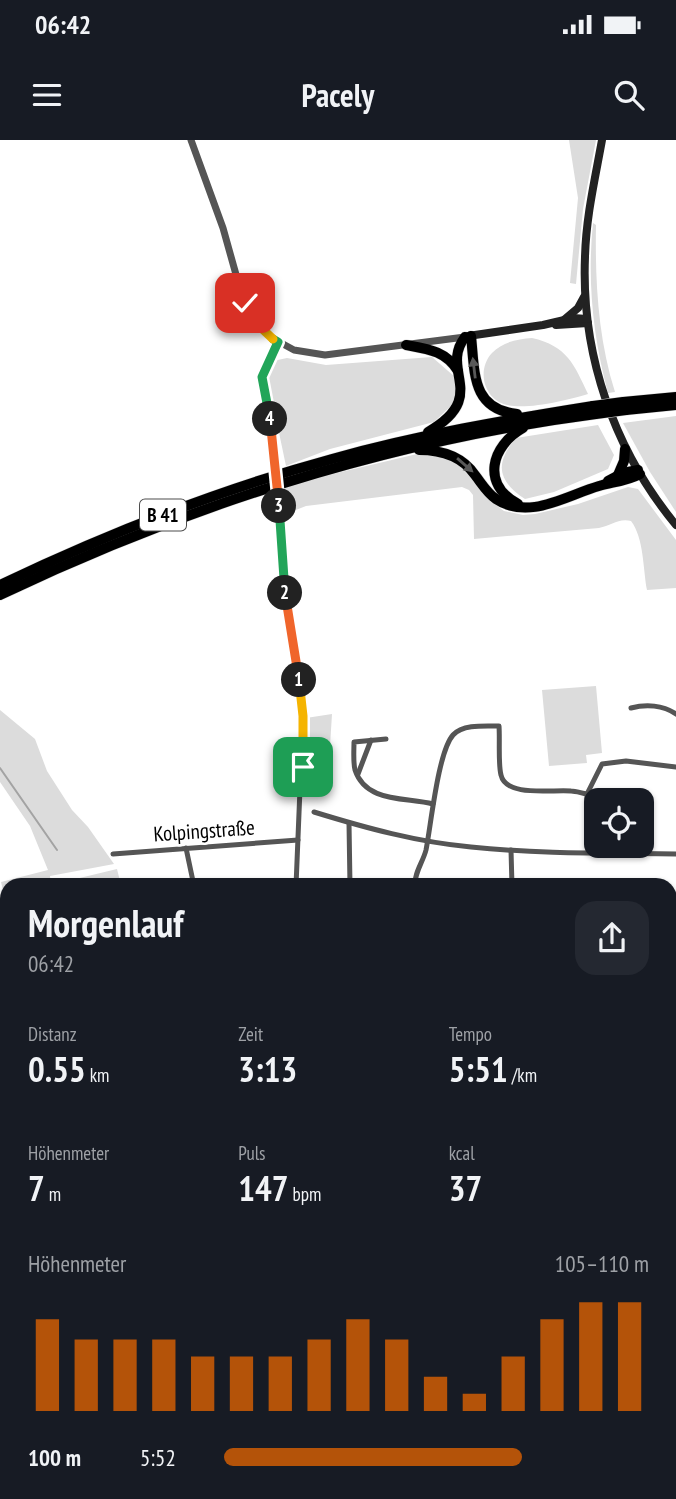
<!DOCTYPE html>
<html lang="de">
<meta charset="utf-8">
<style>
body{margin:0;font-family:"PT Sans Narrow",sans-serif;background:#242831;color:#f1f3f6;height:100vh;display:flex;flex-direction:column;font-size:26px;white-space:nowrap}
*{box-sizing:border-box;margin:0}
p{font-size:23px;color:#9ea1a6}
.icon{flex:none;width:38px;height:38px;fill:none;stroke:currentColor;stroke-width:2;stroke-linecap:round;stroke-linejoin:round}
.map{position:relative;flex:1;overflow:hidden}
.drawer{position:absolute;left:0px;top:738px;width:677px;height:621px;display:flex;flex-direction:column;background:#171b24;border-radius:21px 21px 0 0;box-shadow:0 2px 5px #0004}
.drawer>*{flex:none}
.controls{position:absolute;left:584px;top:648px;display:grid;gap:14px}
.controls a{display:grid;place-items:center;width:70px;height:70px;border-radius:14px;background:#171b24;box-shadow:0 2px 5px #0004;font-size:35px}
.pin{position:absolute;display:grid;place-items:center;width:60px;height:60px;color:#fff;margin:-30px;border-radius:14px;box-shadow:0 4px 10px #0006}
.km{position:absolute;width:35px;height:35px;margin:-18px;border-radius:50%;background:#222;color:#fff;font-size:19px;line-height:35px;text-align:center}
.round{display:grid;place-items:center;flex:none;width:74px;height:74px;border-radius:21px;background:#242831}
.headline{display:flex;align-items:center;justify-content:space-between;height:119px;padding:0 28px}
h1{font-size:38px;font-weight:800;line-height:52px}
.figures{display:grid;grid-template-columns:repeat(3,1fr);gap:10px;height:119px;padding:7px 28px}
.figures div{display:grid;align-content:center}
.figures b{font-size:35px;font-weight:800}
.figures small{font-size:19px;font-weight:400}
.figures p{font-size:19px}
.chart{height:196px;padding:14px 28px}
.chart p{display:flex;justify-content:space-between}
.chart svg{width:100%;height:126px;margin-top:7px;stroke:#b45309;stroke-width:6}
ul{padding:0 28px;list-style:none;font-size:23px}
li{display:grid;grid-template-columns:112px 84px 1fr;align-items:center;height:52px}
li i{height:18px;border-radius:9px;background:#b45309}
.status{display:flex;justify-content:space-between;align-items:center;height:49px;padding:0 35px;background:#171b24;direction:ltr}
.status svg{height:19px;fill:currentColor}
header{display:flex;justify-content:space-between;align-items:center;height:91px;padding:0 28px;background:#171b24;font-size:32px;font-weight:800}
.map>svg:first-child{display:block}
.green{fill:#dcdcdc}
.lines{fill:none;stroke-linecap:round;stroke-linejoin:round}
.stream{stroke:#a3a3a3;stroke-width:2}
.river{stroke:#a3a3a3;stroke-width:10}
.trunk-casing{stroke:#dbdbdb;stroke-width:11}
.minor{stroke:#555;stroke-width:5}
.tertiary{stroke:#555;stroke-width:7}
.secondary{stroke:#222;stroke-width:8}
.trunk{stroke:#000;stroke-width:10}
.trunk-bridge-casing{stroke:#dbdbdb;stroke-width:11;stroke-linecap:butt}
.minor-bridge{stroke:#555;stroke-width:5}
.trunk-bridge{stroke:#000;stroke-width:10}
.oneway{fill:#595959}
.split-1-casing{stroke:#fff;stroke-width:14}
.split-2-casing{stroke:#fff;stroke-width:14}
.split-3-casing{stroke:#fff;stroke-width:14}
.split-4-casing{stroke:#fff;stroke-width:14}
.split-5-casing{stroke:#fff;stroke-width:14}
.split-6-casing{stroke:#fff;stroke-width:14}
.split-1{stroke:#f5b400;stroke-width:9}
.split-2{stroke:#f0652b;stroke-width:9}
.split-3{stroke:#22a559;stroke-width:9}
.split-4{stroke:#f0652b;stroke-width:9}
.split-5{stroke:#22a559;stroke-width:9}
.split-6{stroke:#f5b400;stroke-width:9}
.labels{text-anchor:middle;stroke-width:5;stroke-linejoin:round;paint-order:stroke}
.shield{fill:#fff;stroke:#4c4c4c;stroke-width:2}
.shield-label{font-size:19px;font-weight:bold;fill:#000}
.street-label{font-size:21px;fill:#000;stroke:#fff}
</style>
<div class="status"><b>06:42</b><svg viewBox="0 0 49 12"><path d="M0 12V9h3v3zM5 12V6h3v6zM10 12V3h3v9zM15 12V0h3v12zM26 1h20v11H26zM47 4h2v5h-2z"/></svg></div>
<header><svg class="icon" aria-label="menu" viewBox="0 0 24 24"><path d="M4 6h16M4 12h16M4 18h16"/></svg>Pacely<svg class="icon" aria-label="search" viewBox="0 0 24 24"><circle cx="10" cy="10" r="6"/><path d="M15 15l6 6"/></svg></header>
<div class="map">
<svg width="676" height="1359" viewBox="0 0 676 1359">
<rect width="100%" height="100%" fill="#fff"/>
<!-- green -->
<g class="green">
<path d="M569 0H596L583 69 576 144 570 143 578 58Z"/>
<path d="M593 83 596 85C595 141 598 198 615 252L608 253C593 197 587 141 593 83Z"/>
<path d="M532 198C567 206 574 224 588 254 568 260 528 270 507 265 484 260 476 230 492 213 502 202 518 199 532 198Z"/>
<path d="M432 217 455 237V262L434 282 330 309 286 326 268 240 273 221 287 218 326 225Z"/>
<path d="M676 276V372L650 332 623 283Z"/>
<path d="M598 285 614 315 608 329 554 352 525 359C498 341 494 324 516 298Z"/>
<path d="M417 314 442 315 460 324 486 357 504 371 523 375 535 374 578 364 628 347 638 349 676 400V448L647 450C643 429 644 398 631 381 618 378 611 386 599 388L474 399 473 355 469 350 462 347 306 366 283 375 282 346Z"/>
<path d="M596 546 602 613 586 615 587 623 549 626 542 550Z"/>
<path d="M0 570 35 599 47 631 72 670 88 687 114 724 50 736 51 745 7 746V767L1 742 48 730 30 686 0 642Z"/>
<path d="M332 574 327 654 305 653 306 578Z"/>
<path d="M117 729 121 745H64L63 742Z"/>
<path d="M676 1164V1262L670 1264V1167Z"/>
<path d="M7 1177V1341H0V1187Z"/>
<path d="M106 1353H443L413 1359H108L113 1357Z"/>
</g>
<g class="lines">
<!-- stream -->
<path class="stream" d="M0 628 57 710"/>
<!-- river -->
<g class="river">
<path d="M670 1187 676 1183"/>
<path d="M0 1192 7 1184"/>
</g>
<!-- trunk casing -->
<g class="trunk-casing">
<g id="trunk">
<path d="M471 196C475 232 471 269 517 274"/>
<path d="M406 205C428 209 446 211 458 231"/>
<path d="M623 262 676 257"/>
<path d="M626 270 676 265"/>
<path d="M428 292C490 256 439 231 465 197"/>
<path d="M419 310C442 310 462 316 475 335 482 344 487 353 496 359 529 381 567 355 599 346 613 342 627 341 640 334"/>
<path d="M618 335 624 321 625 309"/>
<path d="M608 341 623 333 638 330"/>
<path d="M518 364C481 344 491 306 523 288"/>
<path d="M0 445C107 394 218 350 332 319 418 295 505 280 593 266"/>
<path d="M0 455C189 365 388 301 596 274"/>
</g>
</g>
<!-- minor -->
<g class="minor">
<path d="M276 331 273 295 262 238 278 203"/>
<path d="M279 364 284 443 303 576 296 746"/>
<path d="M631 568C646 564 663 565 676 574"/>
<path d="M386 599 354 602C354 610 353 622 355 630 366 663 405 657 433 664"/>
<path d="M358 634 371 600"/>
<path d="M587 654 602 624 626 621 676 627"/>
<path d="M587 654 588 712"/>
<path d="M314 672C366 688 417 702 471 707 539 714 608 713 676 714"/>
<path d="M349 683 350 746"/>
<path d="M186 708 194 746"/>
<path d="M511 710 512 746"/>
<path d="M113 714 298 700"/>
<path d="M415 746C414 733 423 722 426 710 431 685 438 612 453 595 463 584 485 586 499 586 500 599 498 624 501 635 506 658 554 649 571 651 576 651 581 653 587 654"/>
<path d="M670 767 676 766"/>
<path d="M670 829 676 830"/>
<path d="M0 832 7 831"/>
<path d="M0 854 7 872"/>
<path d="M0 923 7 936"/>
<path d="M670 1022 676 1021"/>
<path d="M0 1054H7"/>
<path d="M670 1137H676"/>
<path d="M670 1165 676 1163"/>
</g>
<!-- tertiary -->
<g class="tertiary">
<path d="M191 0 223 88 242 156 252 177 272 198 294 210 325 215 465 197"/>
<path d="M670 937 676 936"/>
<path d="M0 938 7 939"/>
</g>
<!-- secondary -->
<g class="secondary">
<path d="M602 0C595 39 586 77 585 117 581 215 614 310 676 385"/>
<path d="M565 179 578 168 584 157"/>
<path d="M556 185 588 183"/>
<path d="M468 196 543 185 573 178 587 179"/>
</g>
<!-- trunk -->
<use href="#trunk" class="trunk"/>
<!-- trunk-bridge casing -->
<g class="trunk-bridge-casing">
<g id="trunk-bridge">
<path d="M593 266 623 262"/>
<path d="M596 274 626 270"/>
</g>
</g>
<!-- minor-bridge -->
<path class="minor-bridge" d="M276 331 279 364"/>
<!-- trunk-bridge -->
<use href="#trunk-bridge" class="trunk-bridge"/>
</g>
<!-- one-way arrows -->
<defs><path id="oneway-solid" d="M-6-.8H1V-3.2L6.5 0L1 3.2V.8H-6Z" transform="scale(1.75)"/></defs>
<g class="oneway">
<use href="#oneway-solid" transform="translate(474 228) rotate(-97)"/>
<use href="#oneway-solid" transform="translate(465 325) rotate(41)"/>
</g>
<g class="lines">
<!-- split-1 casing -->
<g class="split-1-casing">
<path id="split-1" d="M299 540 303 576V627"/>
</g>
<!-- split-2 casing -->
<g class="split-2-casing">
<path id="split-2" d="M285 453 299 540"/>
</g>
<!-- split-3 casing -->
<g class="split-3-casing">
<path id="split-3" d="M279 366 285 453"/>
</g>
<!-- split-4 casing -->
<g class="split-4-casing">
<path id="split-4" d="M270 279 279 366"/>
</g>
<!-- split-5 casing -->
<g class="split-5-casing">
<path id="split-5" d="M270 279 262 237 278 202 273 199"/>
</g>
<!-- split-6 casing -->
<g class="split-6-casing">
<path id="split-6" d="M245 163 257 184 273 199"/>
</g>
<!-- split-1 -->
<use href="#split-1" class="split-1"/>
<!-- split-2 -->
<use href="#split-2" class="split-2"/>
<!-- split-3 -->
<use href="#split-3" class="split-3"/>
<!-- split-4 -->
<use href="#split-4" class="split-4"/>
<!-- split-5 -->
<use href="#split-5" class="split-5"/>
<!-- split-6 -->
<use href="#split-6" class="split-6"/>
</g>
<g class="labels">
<!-- shield labels -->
<rect class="shield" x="140" y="359.5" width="46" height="31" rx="5"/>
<g class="shield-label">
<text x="163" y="382">B 41</text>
</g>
<!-- street labels -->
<g class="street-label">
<text transform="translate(204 691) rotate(-4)" y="7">Kolpingstraße</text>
</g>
</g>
</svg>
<div class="controls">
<a><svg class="icon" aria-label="locate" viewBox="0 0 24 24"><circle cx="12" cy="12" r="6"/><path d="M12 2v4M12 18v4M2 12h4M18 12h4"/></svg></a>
</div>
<div class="pin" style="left:303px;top:627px;background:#1e9e55"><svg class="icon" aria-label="arrive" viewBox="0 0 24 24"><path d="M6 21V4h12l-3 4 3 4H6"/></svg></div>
<div class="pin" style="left:245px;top:163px;background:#d93025"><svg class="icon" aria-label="check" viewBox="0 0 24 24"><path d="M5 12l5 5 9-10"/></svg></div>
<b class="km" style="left:299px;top:540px">1</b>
<b class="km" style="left:285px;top:453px">2</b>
<b class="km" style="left:279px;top:366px">3</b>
<b class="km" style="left:270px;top:279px">4</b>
<section class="drawer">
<div class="headline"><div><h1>Morgenlauf</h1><p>06:42</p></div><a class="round"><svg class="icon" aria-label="share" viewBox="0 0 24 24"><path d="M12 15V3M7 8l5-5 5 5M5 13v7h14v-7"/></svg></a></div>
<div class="figures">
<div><p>Distanz</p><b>0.55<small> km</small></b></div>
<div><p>Zeit</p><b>3:13</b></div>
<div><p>Tempo</p><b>5:51<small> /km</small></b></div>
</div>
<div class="figures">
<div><p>Höhenmeter</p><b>7<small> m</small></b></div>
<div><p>Puls</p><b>147<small> bpm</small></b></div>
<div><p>kcal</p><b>37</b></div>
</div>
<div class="chart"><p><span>Höhenmeter</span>105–110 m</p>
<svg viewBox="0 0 160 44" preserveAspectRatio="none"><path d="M5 44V12M15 44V19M25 44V19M35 44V19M45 44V25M55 44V25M65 44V25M75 44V19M85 44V12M95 44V19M105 44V32M115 44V38M125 44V25M135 44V12M145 44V6M155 44V6"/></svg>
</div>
<ul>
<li><b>100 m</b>5:52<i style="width:70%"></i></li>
</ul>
</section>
</div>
